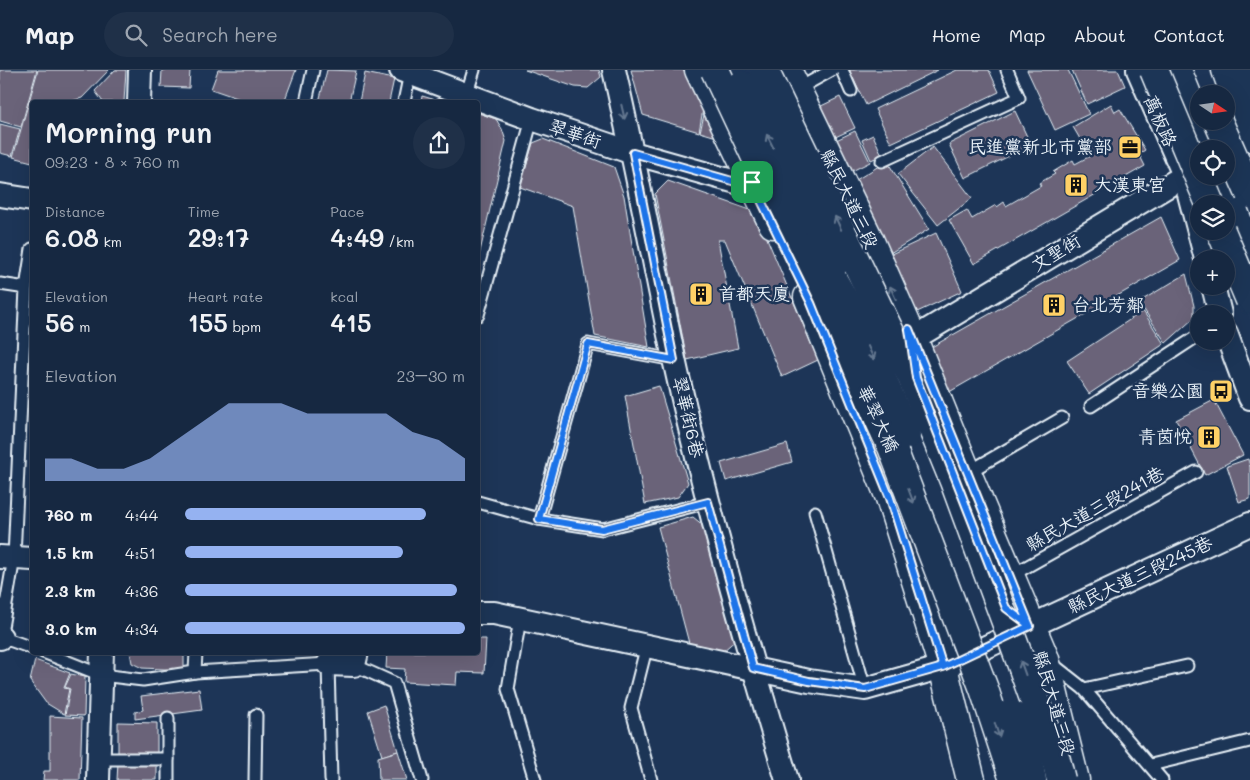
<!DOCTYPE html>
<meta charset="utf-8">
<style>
body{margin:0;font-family:Mali,"LXGW WenKai TC",sans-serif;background:#1f3048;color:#f1f3f6;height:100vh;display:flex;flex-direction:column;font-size:19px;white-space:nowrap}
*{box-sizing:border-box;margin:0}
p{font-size:16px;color:#9ea6b1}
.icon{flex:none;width:28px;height:28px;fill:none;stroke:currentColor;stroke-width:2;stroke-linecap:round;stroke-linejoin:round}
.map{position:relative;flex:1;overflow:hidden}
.details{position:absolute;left:30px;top:30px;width:450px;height:555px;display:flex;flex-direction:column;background:#162841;border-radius:5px;box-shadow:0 5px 20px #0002,0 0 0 1px #35445a}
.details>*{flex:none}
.needle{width:32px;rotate:103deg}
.controls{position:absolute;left:1190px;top:15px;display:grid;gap:10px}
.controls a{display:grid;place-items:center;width:45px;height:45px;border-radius:50%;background:#162841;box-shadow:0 5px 20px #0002,0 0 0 1px #35445a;font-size:25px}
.pin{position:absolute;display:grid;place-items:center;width:42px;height:42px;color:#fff;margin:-21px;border-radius:10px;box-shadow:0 2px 8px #0006}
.round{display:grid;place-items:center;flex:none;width:52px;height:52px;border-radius:26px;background:#1f3048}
.overview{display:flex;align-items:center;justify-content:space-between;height:85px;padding:0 15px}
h1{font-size:28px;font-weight:600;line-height:38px}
.figures{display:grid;grid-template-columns:repeat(3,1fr);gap:8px;height:85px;padding:5px 15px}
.figures div{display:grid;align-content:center}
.figures b{font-size:25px;font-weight:600}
.figures small{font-size:14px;font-weight:400}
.figures p{font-size:14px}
.chart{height:140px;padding:10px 15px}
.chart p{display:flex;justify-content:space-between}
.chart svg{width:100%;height:90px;margin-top:5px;fill:#95b2f1;opacity:.7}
ul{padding:0 15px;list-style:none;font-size:16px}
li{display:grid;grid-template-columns:80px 60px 1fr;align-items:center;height:38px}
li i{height:12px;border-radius:6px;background:#95b2f1}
header{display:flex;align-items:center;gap:30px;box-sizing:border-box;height:70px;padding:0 25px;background:#162841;border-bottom:1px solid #35445a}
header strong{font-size:24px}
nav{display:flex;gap:28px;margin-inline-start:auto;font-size:18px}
.search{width:350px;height:45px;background:#1f3048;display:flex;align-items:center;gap:12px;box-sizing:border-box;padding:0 18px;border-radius:28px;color:#9ea6b1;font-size:19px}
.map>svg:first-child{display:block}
.building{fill:#6a6479;stroke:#e8f1f8}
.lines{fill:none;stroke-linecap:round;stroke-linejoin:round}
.lane-casing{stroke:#e8f1f8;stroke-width:15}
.street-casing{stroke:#e8f1f8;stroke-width:26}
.secondary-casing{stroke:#e8f1f8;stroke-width:31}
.lane{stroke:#1d3557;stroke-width:11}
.street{stroke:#1d3557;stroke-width:22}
.secondary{stroke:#1d3557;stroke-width:28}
.secondary-bridge-casing{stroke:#e8f1f8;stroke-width:31;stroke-linecap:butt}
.highway-bridge-casing{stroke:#e8f1f8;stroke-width:31;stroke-linecap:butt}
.secondary-bridge{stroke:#1d3557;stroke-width:28}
.highway-bridge{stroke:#1d3557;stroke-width:28}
.oneway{stroke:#64778f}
.route-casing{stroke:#fff;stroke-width:10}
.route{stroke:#1a73e8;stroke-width:6}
.labels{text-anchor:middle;stroke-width:5;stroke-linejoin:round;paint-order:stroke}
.street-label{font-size:18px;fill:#e8f1f8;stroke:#1d3557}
.poi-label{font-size:18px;fill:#e8f1f8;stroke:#1d3557;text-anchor:end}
</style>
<header>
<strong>Map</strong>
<div class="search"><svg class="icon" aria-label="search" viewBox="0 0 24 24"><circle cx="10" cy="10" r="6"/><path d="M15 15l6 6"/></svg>Search here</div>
<nav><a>Home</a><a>Map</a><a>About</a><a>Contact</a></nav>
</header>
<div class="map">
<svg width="1250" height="710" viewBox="0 0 1250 710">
<rect width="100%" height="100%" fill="#1d3557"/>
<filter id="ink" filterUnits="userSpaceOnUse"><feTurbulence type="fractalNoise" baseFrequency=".02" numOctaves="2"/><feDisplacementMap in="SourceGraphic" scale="10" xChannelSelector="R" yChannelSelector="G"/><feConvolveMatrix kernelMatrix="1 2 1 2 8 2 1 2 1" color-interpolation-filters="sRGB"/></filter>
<g filter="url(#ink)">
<!-- building -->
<g class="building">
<path d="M0 0H37L21 57 0 51Z"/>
<path d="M38 0H109L82 28 68 32H32V92L13 87Z"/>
<path d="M115 0H126L124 32H103L95 21Z"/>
<path d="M162 0H190L189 18 161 17Z"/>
<path d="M218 0H296L284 32H249L211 19Z"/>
<path d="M327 0 356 1 349 32H319Z"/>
<path d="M525 0H599L601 7 588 18 575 17Z"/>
<path d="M631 0H684L703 39 699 62 643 45Z"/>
<path d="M849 0H938L866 35Z"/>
<path d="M957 0H989L999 22 891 73 875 39Z"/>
<path d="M1027 0H1068L1089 44 1055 60Z"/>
<path d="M1072 0H1118L1125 16 1087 34Z"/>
<path d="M365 3 394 9 389 32H359Z"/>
<path d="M422 26 443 32H421Z"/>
<path d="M840 27 855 58 831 69 817 38Z"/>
<path d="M1111 34 1115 42 1120 39 1145 80 1139 84 1145 96 974 194 949 150 967 140 972 149 996 135 997 137 1004 132 1006 136 1041 116 1039 113 1055 104 1053 102 1073 90 1075 94 1090 86 1073 57Z"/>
<path d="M705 41 720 68 700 62Z"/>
<path d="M1015 41 1031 75 965 108 949 74Z"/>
<path d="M478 43 496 49 502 59 506 71 478 190Z"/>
<path d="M0 54 20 59 12 86 0 83Z"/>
<path d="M855 61 870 92 848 103 832 72Z"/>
<path d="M873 65 882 85 871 90 862 70Z"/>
<path d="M543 69 614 97 624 126 649 277 595 266 573 136 520 117 533 73Z"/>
<path d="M933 77 972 128 938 155 898 104Z"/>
<path d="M887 91 929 159 890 183 848 115Z"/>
<path d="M668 111 756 142 818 290 782 307 725 170H718L738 278 687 290 655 124Z"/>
<path d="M1161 147 1180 190 944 325 928 279Z"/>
<path d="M936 163 962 221 915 243 889 185Z"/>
<path d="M1186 204 1194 236V248L1166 273 1139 232Z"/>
<path d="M1143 241 1164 274 1089 324 1067 291Z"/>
<path d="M659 316 688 413 678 427 645 434 625 326Z"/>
<path d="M1214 330 1243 385 1205 405 1176 350Z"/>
<path d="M787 374 792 392 726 411 721 393Z"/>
<path d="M1248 389 1250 397V429L1239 432 1227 396Z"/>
<path d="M693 447 709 460 738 568 722 582 690 577 658 457Z"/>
<path d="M478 569H486L484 603 457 602 456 615 404 612 405 599 386 598 387 582H478Z"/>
<path d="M130 582H184V600L142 598 132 593Z"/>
<path d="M35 590 70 603 64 618 69 619 64 644 46 633 30 611Z"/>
<path d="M71 604 85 607 84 646 65 645 70 619 65 617Z"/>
<path d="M199 619 202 640 135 649V642L143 640 141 626Z"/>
<path d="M384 635 398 681 382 686 368 641Z"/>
<path d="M50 646 82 648 80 710H43L44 701H50Z"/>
<path d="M118 652 157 653V686H118Z"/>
<path d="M398 681 407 710H379L378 687Z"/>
<path d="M118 692 157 693V710H117Z"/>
</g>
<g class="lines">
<!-- lane casing -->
<g class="lane-casing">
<g id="lane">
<path d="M842 0 851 21"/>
<path d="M796 20 832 0"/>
<path d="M466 26 474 0"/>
<path d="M306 32 313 0"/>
<path d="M404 32 410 3"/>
<path d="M882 91 1019 28 1007 0"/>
<path d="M0 214 26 218"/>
<path d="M478 245 532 49"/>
<path d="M1091 336 1199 265"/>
<path d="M967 403 1062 348"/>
<path d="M478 432 539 449 603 459 708 432"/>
<path d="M815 442 865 619"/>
<path d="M539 449 588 274 674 290"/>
<path d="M1010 506 1196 402"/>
<path d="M520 549 508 619 535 710"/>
<path d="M1 567 32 578"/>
<path d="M0 569 14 488 26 218 32 179"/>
<path d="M647 575 631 638 651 710"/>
<path d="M43 582 101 605 143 610 195 602 328 594 331 710"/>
<path d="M1051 593 1084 619 1162 710"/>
<path d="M354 595 394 613 422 710"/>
<path d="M195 602 196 582"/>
<path d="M1084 619 1187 596"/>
<path d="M168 648V710"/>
<path d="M99 689H168"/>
<path d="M1151 695 1250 671"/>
<path d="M255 710 256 645"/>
</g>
</g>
<!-- street casing -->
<g class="street-casing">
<g id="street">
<path d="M401 0 532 49 633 83 743 114 752 112"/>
<path d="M614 0C636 96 654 193 674 289 705 431 745 571 787 710"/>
<path d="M1138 0 1184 105 1206 189"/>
<path d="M1240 0 1250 22"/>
<path d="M139 32 140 0"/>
<path d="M0 125 32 130"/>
<path d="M1213 216 1220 244"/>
<path d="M1226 263 1250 328"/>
<path d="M913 269 1199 97"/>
<path d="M0 487 32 489"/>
<path d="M478 543H494L809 611 865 619 943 597 1250 454"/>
<path d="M0 568 1 567"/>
<path d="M328 594 354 595 357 582"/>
<path d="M98 710 102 582"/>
</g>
</g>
<!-- secondary casing -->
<g class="secondary-casing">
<g id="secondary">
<path d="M699 0 773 154"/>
<path d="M787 0 868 167 913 269 967 403 1045 589 1075 710"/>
<path d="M1177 0 1209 79"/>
<path d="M1226 0 1250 67"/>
<path d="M1220 106 1250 183"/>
<path d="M808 227 890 428 943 597 971 710"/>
</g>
</g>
<!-- lane -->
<use href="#lane" class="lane"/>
<!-- street -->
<use href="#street" class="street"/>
<!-- secondary -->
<use href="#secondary" class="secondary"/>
<!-- secondary-bridge casing -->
<g class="secondary-bridge-casing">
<g id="secondary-bridge">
<path d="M1154 0 1210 134"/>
<path d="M1218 51 1250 124"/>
<path d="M1221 161 1250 230"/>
</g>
</g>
<!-- highway-bridge casing -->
<g class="highway-bridge-casing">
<g id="highway-bridge">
<path d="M715 0 892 377 984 619 1014 710"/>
<path d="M764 0 912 308 954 411 1020 590 1056 690 1061 710"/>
<path d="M742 15 779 88 838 190"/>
<path d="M812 175C851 235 879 300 906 365"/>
<path d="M1011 644 1028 690 1032 710"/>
</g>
</g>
<!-- secondary-bridge -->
<use href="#secondary-bridge" class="secondary-bridge"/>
<!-- highway-bridge -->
<use href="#highway-bridge" class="highway-bridge"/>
</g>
<!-- one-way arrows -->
<defs><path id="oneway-shaft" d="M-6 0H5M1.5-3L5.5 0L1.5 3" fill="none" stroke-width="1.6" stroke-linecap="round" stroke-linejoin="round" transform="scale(1.25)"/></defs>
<g class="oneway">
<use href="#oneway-shaft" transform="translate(623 42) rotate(77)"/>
<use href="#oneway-shaft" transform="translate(770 71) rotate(-117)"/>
<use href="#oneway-shaft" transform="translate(838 153) rotate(-115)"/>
<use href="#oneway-shaft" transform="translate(893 223) rotate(-114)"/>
<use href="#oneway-shaft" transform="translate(871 283) rotate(66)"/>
<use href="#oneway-shaft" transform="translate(911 426) rotate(69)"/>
<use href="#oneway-shaft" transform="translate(1023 598) rotate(-110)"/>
<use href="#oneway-shaft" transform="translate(997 660) rotate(72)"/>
</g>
</g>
<g class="lines" filter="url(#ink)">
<!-- route casing -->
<g class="route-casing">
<path id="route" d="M752 112 743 114 633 83 674 290 588 274 539 449 602 459 708 432 753 598 809 611 865 619 943 597 1030 556 909 259 916 308 1006 538 1030 556 943 597 890 428 811 233 752 112"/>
</g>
<!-- route -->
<use href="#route" class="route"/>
</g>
<!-- icons -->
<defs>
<g id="office-square" transform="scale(1.25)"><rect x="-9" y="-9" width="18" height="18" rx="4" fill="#ffd166" stroke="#1d3557"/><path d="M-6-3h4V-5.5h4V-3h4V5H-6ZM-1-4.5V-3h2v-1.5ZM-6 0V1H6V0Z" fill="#111"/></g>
<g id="building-square" transform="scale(1.25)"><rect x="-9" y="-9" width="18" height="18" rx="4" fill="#ffd166" stroke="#1d3557"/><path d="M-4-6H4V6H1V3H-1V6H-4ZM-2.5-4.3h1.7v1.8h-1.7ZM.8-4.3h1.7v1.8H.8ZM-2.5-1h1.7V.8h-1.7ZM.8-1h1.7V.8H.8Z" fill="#111"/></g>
<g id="bus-square" transform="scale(1.25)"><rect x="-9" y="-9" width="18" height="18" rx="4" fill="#ffd166" stroke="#1d3557"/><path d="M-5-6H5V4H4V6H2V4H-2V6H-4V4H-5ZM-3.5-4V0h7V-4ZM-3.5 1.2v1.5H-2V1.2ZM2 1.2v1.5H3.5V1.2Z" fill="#111"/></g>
</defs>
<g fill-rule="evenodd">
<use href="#office-square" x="1130" y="77"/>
<use href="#building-square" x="1076" y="115"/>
<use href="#building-square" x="701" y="224"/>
<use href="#building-square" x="1054" y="235"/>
<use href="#bus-square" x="1221" y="321"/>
<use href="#building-square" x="1209" y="367"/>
</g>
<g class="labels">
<!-- street labels -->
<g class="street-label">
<text transform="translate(1160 51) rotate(66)" y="6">萬板路</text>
<text transform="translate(575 64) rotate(19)" y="6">翠華街</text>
<text transform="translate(849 129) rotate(64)" y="6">縣民大道三段</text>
<text transform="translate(1056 183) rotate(-31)" y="6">文聖街</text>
<text transform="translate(688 347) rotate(77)" y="6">翠華街6巷</text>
<text transform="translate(878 349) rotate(65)" y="6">華翠大橋</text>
<text transform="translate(1095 439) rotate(-29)" y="6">縣民大道三段241巷</text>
<text transform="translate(1140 505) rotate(-25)" y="6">縣民大道三段245巷</text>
<text transform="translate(1054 633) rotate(74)" y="6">縣民大道三段</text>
</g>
<!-- poi labels -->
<g class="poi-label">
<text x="1112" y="83">民進黨新北市黨部</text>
<text x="1094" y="121" text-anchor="start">大漢東宮</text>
<text x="718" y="230" text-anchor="start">首都天廈</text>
<text x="1072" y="241" text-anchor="start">台北芳鄰</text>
<text x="1204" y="327">音樂公園</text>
<text x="1192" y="373">青茵悅</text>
</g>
</g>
</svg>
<div class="controls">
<a><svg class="needle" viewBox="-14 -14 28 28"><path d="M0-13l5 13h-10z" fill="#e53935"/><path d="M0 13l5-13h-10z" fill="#9ea6b1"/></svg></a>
<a><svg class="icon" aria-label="locate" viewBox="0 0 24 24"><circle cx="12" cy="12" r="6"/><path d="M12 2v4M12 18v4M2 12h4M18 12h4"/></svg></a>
<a><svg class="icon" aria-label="layers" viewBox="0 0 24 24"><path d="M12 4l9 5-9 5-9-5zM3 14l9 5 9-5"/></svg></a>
<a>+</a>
<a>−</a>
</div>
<div class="pin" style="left:752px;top:112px;background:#1e9e55"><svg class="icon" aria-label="arrive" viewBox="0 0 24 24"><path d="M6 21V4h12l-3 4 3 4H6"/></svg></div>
<section class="details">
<div class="overview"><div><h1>Morning run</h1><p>09:23 · 8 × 760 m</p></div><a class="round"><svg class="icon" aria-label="share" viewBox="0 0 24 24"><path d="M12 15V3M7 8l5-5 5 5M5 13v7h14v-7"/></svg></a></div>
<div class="figures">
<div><p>Distance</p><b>6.08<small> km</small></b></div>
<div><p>Time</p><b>29:17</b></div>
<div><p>Pace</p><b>4:49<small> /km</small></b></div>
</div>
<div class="figures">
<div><p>Elevation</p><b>56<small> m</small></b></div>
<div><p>Heart rate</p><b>155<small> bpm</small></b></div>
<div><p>kcal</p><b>415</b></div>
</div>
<div class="chart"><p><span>Elevation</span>23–30 m</p>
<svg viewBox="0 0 160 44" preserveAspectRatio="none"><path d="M0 44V33L10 33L20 38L30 38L40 33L50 24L60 15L70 6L80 6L90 6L100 11L110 11L120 11L130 11L140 20L150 24L160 33V44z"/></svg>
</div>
<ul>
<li><b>760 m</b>4:44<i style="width:86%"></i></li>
<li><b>1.5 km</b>4:51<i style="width:78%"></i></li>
<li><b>2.3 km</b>4:36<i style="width:97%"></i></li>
<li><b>3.0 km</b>4:34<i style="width:100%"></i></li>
</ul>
</section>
</div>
